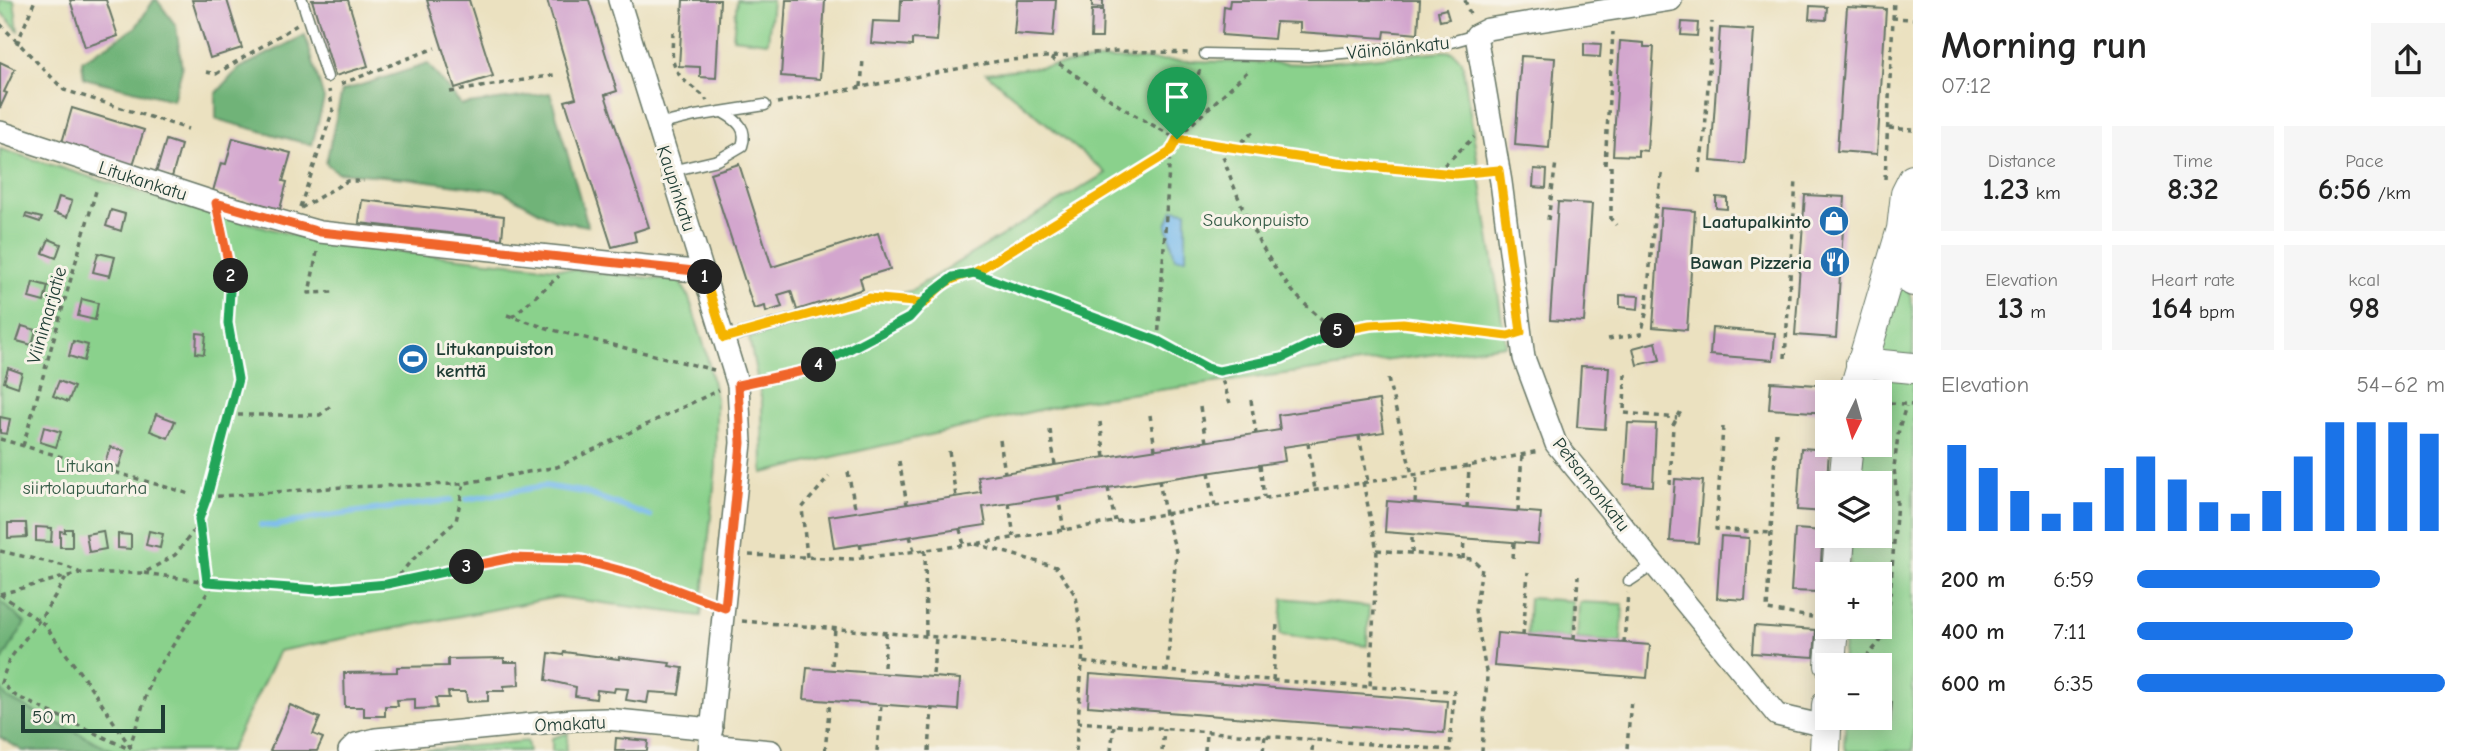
<!DOCTYPE html>
<meta charset="utf-8">
<style>
body{margin:0;font-family:"Comic Neue",sans-serif;background:#f6f6f6;color:#222;height:100vh;display:flex;flex-direction:column;font-size:26px;white-space:nowrap}
*{box-sizing:border-box;margin:0}
p{font-size:23px;color:#767676}
.icon{flex:none;width:38px;height:38px;fill:none;stroke:currentColor;stroke-width:2;stroke-linecap:round;stroke-linejoin:round}
.map{position:relative;flex:1;overflow:hidden}
.side{display:flex;flex-direction:column;background:#fff;width:560px}
.side>*{flex:none}
.needle{width:46px;rotate:185deg}
.fabs{position:absolute;left:1815px;top:380px;display:grid;gap:14px}
.fabs a{display:grid;place-items:center;width:77px;height:77px;border-radius:0px;background:#fff;box-shadow:0 4px 18px #0003;font-size:35px}
.scale{position:absolute;left:21px;bottom:18px;width:144px;box-sizing:border-box;padding-left:7px;border:4px solid #1f3d34;border-top:0;font-size:19px;line-height:24px;white-space:nowrap;color:#1f3d34;-webkit-text-stroke:5px #f7f3e8;paint-order:stroke}
.pin{position:absolute;display:grid;place-items:center;width:60px;height:60px;color:#fff;margin:-72px -30px;border-radius:50% 50% 50% 0;rotate:-45deg;box-shadow:0 0 7px #0007}
.pin .icon{rotate:45deg}
.km{position:absolute;width:35px;height:35px;margin:-18px;border-radius:50%;background:#222;color:#fff;font-size:19px;line-height:35px;text-align:center}
.round{display:grid;place-items:center;flex:none;width:74px;height:74px;border-radius:0px;background:#f6f6f6}
.overview{display:flex;align-items:center;justify-content:space-between;height:119px;padding:0 28px}
h1{font-size:38px;font-weight:800;line-height:52px}
.metrics{display:grid;grid-template-columns:repeat(3,1fr);gap:10px;height:119px;padding:7px 28px}
.metrics div{display:grid;align-content:center;border-radius:0px;background:#f6f6f6;text-align:center}
.metrics b{font-size:30px;font-weight:800}
.metrics small{font-size:19px;font-weight:400}
.metrics p{font-size:19px}
.chart{height:196px;padding:14px 28px}
.chart p{display:flex;justify-content:space-between}
.chart svg{width:100%;height:126px;margin-top:7px;stroke:#1a73e8;stroke-width:6}
ul{padding:0 28px;list-style:none;font-size:23px}
li{display:grid;grid-template-columns:112px 84px 1fr;align-items:center;height:52px}
li i{height:18px;border-radius:9px;background:#1a73e8}
main{display:flex;flex:1;min-height:0}
.map>svg:first-child{display:block}
.green{fill:#8ad18c;stroke:#548760;stroke-width:2}
.forest{fill:#6fb378;stroke:#477856;stroke-width:2}
.water{fill:#76baec;stroke:#4a7c90;stroke-width:2}
.lines{fill:none;stroke-linecap:round;stroke-linejoin:round}
.stream{stroke:#76baec;stroke-width:6}
.building{fill:#d3a6ce}
.lane-casing{stroke:#667665;stroke-width:13}
.street-casing{stroke:#667665;stroke-width:24}
.secondary-casing{stroke:#667665;stroke-width:32}
.path{stroke:#667665;stroke-width:3.5;stroke-dasharray:5 5;stroke-linecap:butt}
.lane{stroke:#fff;stroke-width:10}
.street{stroke:#fff;stroke-width:21}
.secondary{stroke:#fff;stroke-width:30}
.split-1-casing{stroke:#fff;stroke-width:14}
.split-2-casing{stroke:#fff;stroke-width:14}
.split-3-casing{stroke:#fff;stroke-width:14}
.split-4-casing{stroke:#fff;stroke-width:14}
.split-5-casing{stroke:#fff;stroke-width:14}
.split-6-casing{stroke:#fff;stroke-width:14}
.split-1{stroke:#f5b400;stroke-width:9}
.split-2{stroke:#f0652b;stroke-width:9}
.split-3{stroke:#22a559;stroke-width:9}
.split-4{stroke:#f0652b;stroke-width:9}
.split-5{stroke:#22a559;stroke-width:9}
.split-6{stroke:#f5b400;stroke-width:9}
.labels{text-anchor:middle;stroke-width:6;stroke-linejoin:round;paint-order:stroke}
.street-label{font-size:19px;fill:#1f3d34;stroke:#f7f3e8}
.park-label{font-size:19px;fill:#345b46;stroke:#f7f3e8}
.poi-label{font-size:19px;font-weight:bold;fill:#1f3d34;stroke:#f7f3e8;text-anchor:end}
</style>
<main>
<div class="map">
<svg width="1913" height="751" viewBox="0 0 1913 751">
<rect width="100%" height="100%" fill="#f7f3e8"/>
<filter id="ink" filterUnits="userSpaceOnUse"><feTurbulence type="fractalNoise" baseFrequency=".0143" numOctaves="2"/><feDisplacementMap in="SourceGraphic" scale="14" xChannelSelector="R" yChannelSelector="G"/><feConvolveMatrix kernelMatrix="1 2 1 2 8 2 1 2 1" color-interpolation-filters="sRGB"/></filter>
<filter id="wash" filterUnits="userSpaceOnUse"><feTurbulence type="fractalNoise" baseFrequency=".00686" numOctaves="4" result="noise"/><feDisplacementMap in="SourceGraphic" scale="28" xChannelSelector="R" yChannelSelector="G"/><feGaussianBlur stdDeviation="1.57" result="paint"/><feColorMatrix in="noise" values="0 0 0 0 0 0 0 0 0 0 0 0 0 0 0 0 0 1.4 0 .05"/><feComposite in="paint" operator="in"/></filter>
<g filter="url(#wash)">
<rect width="100%" height="100%" fill="#ebe1c0"/>
<!-- green -->
<g class="green">
<path d="M0 0H14L18 30 0 11Z"/>
<path d="M737 0H772L768 42 733 38Z"/>
<path d="M1444 51 1453 52 1462 61 1506 345 1083 400 763 473 762 402 749 338 910 291 1106 173 986 73 1108 59 1306 64Z"/>
<path d="M0 149 174 203 327 244 679 281 688 295 706 351 716 399V467L701 616 558 597 279 651 230 751H23L0 737Z"/>
<path d="M1904 273 1913 307V359L1878 356Z"/>
<path d="M1913 373V751H1846L1844 746 1846 718H1880V665H1842L1845 627 1880 626V574H1849L1851 536H1880V483H1855L1857 445 1880 444V392H1867L1874 376Z"/>
<path d="M1283 598 1369 607 1367 646 1280 635Z"/>
<path d="M1529 598 1573 601 1570 639 1527 636Z"/>
<path d="M1579 602 1623 604 1621 643 1577 639Z"/>
<path d="M568 733 566 751H552V738Z"/>
<path d="M527 741 529 751H416Z"/>
</g>
<!-- forest -->
<g class="forest">
<path d="M154 0H157L176 26 182 69 173 100 84 78 82 61 136 27Z"/>
<path d="M305 35 324 99 312 145 216 119V94L238 69Z"/>
<path d="M428 64 461 105 550 93 588 226 555 220 502 191 406 178 337 172 326 163 342 91Z"/>
<path d="M0 601 25 623 0 664Z"/>
<path d="M0 688 7 698 114 751H23L0 737Z"/>
</g>
<!-- water -->
<path class="water" d="M1173 209 1186 211V258H1175L1167 225Z"/>
<g class="lines">
<!-- stream -->
<g class="stream">
<path d="M467 499 545 486 583 492 650 516"/>
<path d="M261 525 275 526 319 517 451 500"/>
</g>
</g>
<g id="blocks">
<!-- building -->
<g class="building">
<path d="M70 0H106L118 36 85 47Z"/>
<path d="M192 0H227L242 48 210 58Z"/>
<path d="M312 0H348L368 66 335 76Z"/>
<path d="M427 0H469L493 76 455 88Z"/>
<path d="M547 0H589L617 91 605 95 649 227 634 232 636 241 612 247 565 101 576 98Z"/>
<path d="M683 0H720L716 78 700 77V67L679 66Z"/>
<path d="M786 0H825L820 79 781 76Z"/>
<path d="M901 0H940L937 41 912 39V46L871 43 873 21 900 22Z"/>
<path d="M1017 0H1056L1053 37 1014 34Z"/>
<path d="M1092 0H1103V8L1092 7Z"/>
<path d="M1230 0H1420L1418 34 1385 31 1384 38 1300 32V23L1276 22 1274 39 1222 35 1224 6 1229 7Z"/>
<path d="M1810 6 1827 7 1826 20 1809 19Z"/>
<path d="M1847 7 1886 9 1877 154 1837 151Z"/>
<path d="M1446 9 1449 19 1440 21 1438 11Z"/>
<path d="M1092 10H1103L1102 38H1091Z"/>
<path d="M1682 22 1698 23 1697 36 1681 35Z"/>
<path d="M1720 28 1754 30 1745 164 1711 161Z"/>
<path d="M1620 41 1644 43V47H1654L1647 151 1638 150V156L1613 155Z"/>
<path d="M1584 43 1601 44 1600 57 1584 56Z"/>
<path d="M1521 56 1555 58 1549 148 1515 145Z"/>
<path d="M0 62 15 69 4 92 7 93 0 108Z"/>
<path d="M72 108 144 130 132 168 61 146Z"/>
<path d="M233 138 291 153 283 181 287 182 280 209 213 191 221 163 226 164Z"/>
<path d="M166 140 181 145 172 177 156 173Z"/>
<path d="M739 164 772 267 878 233 890 269 860 278 863 289 797 310 791 291 778 295 782 307 766 312 765 306 754 309 710 173Z"/>
<path d="M1534 169 1547 170 1546 188 1533 187Z"/>
<path d="M1805 195 1845 197 1836 338 1795 335Z"/>
<path d="M59 197 72 201 67 217 54 213Z"/>
<path d="M1716 197 1727 198V209L1716 208Z"/>
<path d="M362 200 504 216 502 239 359 223Z"/>
<path d="M1558 202 1592 204 1584 322 1550 320Z"/>
<path d="M1661 208 1695 211 1687 330 1653 327Z"/>
<path d="M111 210 125 214 121 231 106 226Z"/>
<path d="M26 214 42 218 40 222 25 217Z"/>
<path d="M49 239 61 244 56 258 43 253Z"/>
<path d="M98 253 115 257 110 276 93 272Z"/>
<path d="M33 282 48 286 44 302 29 298Z"/>
<path d="M1620 295 1639 296 1638 309 1620 307Z"/>
<path d="M82 299 98 303 95 320 78 316Z"/>
<path d="M22 326 36 330 32 345 17 341Z"/>
<path d="M1712 328 1775 333 1773 360 1710 355Z"/>
<path d="M197 333 206 334 204 354 196 353Z"/>
<path d="M73 341 88 345 84 361 69 356Z"/>
<path d="M1656 342 1660 360 1637 365 1633 348Z"/>
<path d="M1581 366 1609 367 1605 429 1577 427Z"/>
<path d="M8 368 22 373 18 387 4 382Z"/>
<path d="M59 381 74 387 68 402 53 396Z"/>
<path d="M1771 382 1833 386 1832 392H1827V413L1769 409Z"/>
<path d="M1379 400 1384 432 1283 447 1285 461 983 507 986 525 834 548 829 516 981 493 978 477 1280 430 1278 415Z"/>
<path d="M156 414 175 421 168 438 150 431Z"/>
<path d="M0 417 10 419 7 434 0 433Z"/>
<path d="M1628 423 1656 424 1653 486 1624 484Z"/>
<path d="M44 427 61 432 56 447 40 442Z"/>
<path d="M110 447 124 451 119 467 105 463Z"/>
<path d="M1801 448 1829 450 1825 512 1797 510Z"/>
<path d="M1675 479 1703 481 1698 543 1670 541Z"/>
<path d="M1387 501 1541 513 1538 544 1385 532Z"/>
<path d="M8 523H26L27 537 8 538Z"/>
<path d="M36 527 52 528 51 542 36 541Z"/>
<path d="M65 529H72V547H60V531L65 532Z"/>
<path d="M1795 529 1823 531 1819 592 1791 591Z"/>
<path d="M103 531 106 549 89 552 86 534Z"/>
<path d="M149 531 163 534 160 548 146 545Z"/>
<path d="M118 534 131 535V549L118 548Z"/>
<path d="M1721 536 1749 538 1745 600 1717 598Z"/>
<path d="M1754 626 1816 630 1814 657 1752 653Z"/>
<path d="M1497 633 1650 645 1647 678 1494 666Z"/>
<path d="M564 652 619 659V657L670 663 669 666 683 668 679 694 649 692 647 703 626 700 628 689 615 688 614 692 597 690 596 699 575 696 576 687 546 680 549 653 563 655Z"/>
<path d="M504 658V662H518L519 685 504 686V691H488V701L467 702 466 692H448L449 698H436L437 708 415 709V699L397 700 398 706H385V716H364V707H345L344 673 397 672V667L448 666V659Z"/>
<path d="M807 668 960 679 958 710 804 699Z"/>
<path d="M1090 674 1447 701 1444 733 1088 706Z"/>
<path d="M1880 701 1892 702 1890 724 1863 722 1864 718H1880Z"/>
<path d="M290 705 320 718 313 734 323 738 317 751H270Z"/>
<path d="M616 738 648 741 647 751H615Z"/>
</g>
</g>
</g>
<g filter="url(#ink)">
<use href="#blocks" fill-opacity="0" stroke="#667665" stroke-width="2"/>
<g class="lines">
<!-- lane casing -->
<g class="lane-casing">
<g id="lane">
<path d="M302 0 327 77"/>
<path d="M1205 54 1308 56 1444 44 1476 35"/>
<path d="M657 125 695 116 765 105"/>
<path d="M671 171 718 160 742 146C748 129 738 121 724 113"/>
<path d="M725 338 868 298"/>
<path d="M1629 581 1655 564"/>
</g>
</g>
<!-- street casing -->
<g class="street-casing">
<g id="street">
<path d="M619 0 738 385 741 443 709 751"/>
<path d="M1671 0 1488 29 1476 35 1501 182 1524 358 1556 444 1777 715 1825 726"/>
<path d="M0 132 216 203 320 232 704 272"/>
<path d="M710 745 771 751"/>
<path d="M349 751 356 744 376 739 573 720 606 719 712 729"/>
</g>
</g>
<!-- secondary casing -->
<g class="secondary-casing">
<g id="secondary">
<path d="M1903 233 1913 281"/>
<path d="M1861 363 1913 368"/>
<path d="M1854 392 1902 229 1906 194 1913 180"/>
<path d="M1844 483 1848 444"/>
<path d="M1837 574 1840 536"/>
<path d="M1830 665 1833 626"/>
<path d="M1825 751 1827 705"/>
</g>
</g>
<!-- path -->
<g class="path">
<path d="M1465 0 1471 18"/>
<path d="M1892 18 1913 19"/>
<path d="M0 24 64 90 188 129"/>
<path d="M673 32C672 56 669 70 691 86 697 91 703 94 707 101"/>
<path d="M17 44 35 0"/>
<path d="M1051 58 1121 107 1177 139 1336 163 1455 174 1479 172"/>
<path d="M206 72 216 74 297 25"/>
<path d="M341 84 435 48"/>
<path d="M861 87 863 59"/>
<path d="M450 92 554 75"/>
<path d="M777 103 999 61 1117 51 1192 53"/>
<path d="M1889 128 1913 130"/>
<path d="M1178 137 1249 70"/>
<path d="M1220 147C1237 199 1259 253 1296 295 1308 308 1323 320 1336 332"/>
<path d="M1234 149 1255 130"/>
<path d="M1605 165 1613 32"/>
<path d="M1611 166V219L1616 225"/>
<path d="M1437 172 1474 137"/>
<path d="M1699 173 1705 132 1712 22"/>
<path d="M1885 179 1894 0"/>
<path d="M300 207 333 110 329 90"/>
<path d="M301 208 347 181H364"/>
<path d="M1548 220 1556 162"/>
<path d="M317 252 309 293 334 292"/>
<path d="M973 273 1158 341 1207 368 1219 371 1282 358 1336 332 1370 325 1403 323 1503 335"/>
<path d="M881 299 925 303"/>
<path d="M507 315 553 330 714 370"/>
<path d="M512 317 559 276"/>
<path d="M1608 339 1641 334 1646 314 1654 219 1663 170"/>
<path d="M1158 341 1170 152"/>
<path d="M1785 358 1796 180"/>
<path d="M1219 371 1230 403"/>
<path d="M1625 374 1624 413 1677 418"/>
<path d="M1388 379 1412 474"/>
<path d="M757 380 812 369 909 318 932 294 953 277 973 273 1170 152 1177 139 1201 66"/>
<path d="M1251 400 1256 434"/>
<path d="M1880 402 1913 405"/>
<path d="M1200 407 1206 442"/>
<path d="M228 415H320L333 404"/>
<path d="M1150 415 1155 449"/>
<path d="M1100 422 1105 457"/>
<path d="M1723 427 1716 529 1771 533"/>
<path d="M1050 430 1055 465"/>
<path d="M1776 432 1767 610 1812 617"/>
<path d="M1359 436 1368 482"/>
<path d="M0 439 190 494"/>
<path d="M1000 440 1005 473"/>
<path d="M1308 443 1315 490"/>
<path d="M23 446 96 191"/>
<path d="M949 451 956 497"/>
<path d="M899 461 907 504"/>
<path d="M1260 465 1264 497"/>
<path d="M848 472 856 512"/>
<path d="M1209 472 1215 506"/>
<path d="M1159 480 1165 514 1176 551 1167 672"/>
<path d="M1363 482 1377 550 1370 687"/>
<path d="M1670 485 1673 425 1681 411"/>
<path d="M1108 488 1115 521"/>
<path d="M1058 496 1064 530"/>
<path d="M207 497 343 487 459 484 557 467 719 390"/>
<path d="M1009 503 1014 537"/>
<path d="M1415 503 1417 474"/>
<path d="M1467 508 1469 466"/>
<path d="M1518 511 1522 455"/>
<path d="M200 521 207 582"/>
<path d="M960 529 964 545"/>
<path d="M910 536 914 551"/>
<path d="M860 544 863 558"/>
<path d="M976 544 1056 567 1076 596 1083 648"/>
<path d="M925 550 926 636"/>
<path d="M1377 550 1472 559 1482 568 1475 610 1487 677 1482 751"/>
<path d="M0 551 65 566 79 572"/>
<path d="M1412 553V534"/>
<path d="M749 555 853 559 974 544 1469 466 1539 451"/>
<path d="M807 557 802 508 829 477"/>
<path d="M1513 558 1514 542"/>
<path d="M1463 559 1464 538"/>
<path d="M144 573 214 583 318 590 387 584 511 558 581 560 634 574 705 600"/>
<path d="M66 578 43 615 9 660 1 683 16 696 129 749 152 677 214 583"/>
<path d="M393 583 410 562 456 521 464 483"/>
<path d="M0 594 80 573H144L175 555 196 528 207 497 238 379 228 323 232 271 220 223"/>
<path d="M0 594 44 624 92 689 133 751"/>
<path d="M742 621 1083 649 1076 751"/>
<path d="M1523 635 1528 572"/>
<path d="M1574 639 1578 576"/>
<path d="M1624 643 1628 593"/>
<path d="M832 665 835 629"/>
<path d="M1859 665 1879 643 1888 623 1897 501 1894 467 1899 428 1906 406"/>
<path d="M884 667 886 633"/>
<path d="M933 674 936 637"/>
<path d="M1273 680 1277 624"/>
<path d="M1077 722 1450 750 1454 691C1330 686 1206 676 1082 662"/>
<path d="M1627 748 1631 699"/>
<path d="M825 751 830 701"/>
<path d="M877 751 881 705"/>
<path d="M929 751 932 708"/>
<path d="M1111 751 1114 725"/>
<path d="M1162 751 1164 729"/>
<path d="M1205 751 1206 732"/>
<path d="M1263 751 1265 736"/>
<path d="M1312 751 1313 740"/>
</g>
<!-- lane -->
<use href="#lane" class="lane"/>
<!-- street -->
<use href="#street" class="street"/>
<!-- secondary -->
<use href="#secondary" class="secondary"/>
</g>
</g>
<g class="lines" filter="url(#ink)">
<!-- split-1 casing -->
<g class="split-1-casing">
<path id="split-1" d="M705 277 724 338 869 298 925 303C939 285 951 277 974 273L1170 152 1177 139"/>
</g>
<!-- split-2 casing -->
<g class="split-2-casing">
<path id="split-2" d="M231 276 216 203 320 232 704 272 705 277"/>
</g>
<!-- split-3 casing -->
<g class="split-3-casing">
<path id="split-3" d="M231 276 228 323 238 379 207 497 199 519 207 582 318 590 387 584 467 567"/>
</g>
<!-- split-4 casing -->
<g class="split-4-casing">
<path id="split-4" d="M467 567 511 558 581 560 634 574 725 608 741 443 738 385 812 369 819 365"/>
</g>
<!-- split-5 casing -->
<g class="split-5-casing">
<path id="split-5" d="M819 365 909 318 932 293 953 277 974 273 1158 341 1207 368 1219 371 1282 358 1338 331"/>
</g>
<!-- split-6 casing -->
<g class="split-6-casing">
<path id="split-6" d="M1177 139 1336 163 1455 174 1499 170 1521 332 1508 336 1403 323 1370 325 1338 331"/>
</g>
<!-- split-1 -->
<use href="#split-1" class="split-1"/>
<!-- split-2 -->
<use href="#split-2" class="split-2"/>
<!-- split-3 -->
<use href="#split-3" class="split-3"/>
<!-- split-4 -->
<use href="#split-4" class="split-4"/>
<!-- split-5 -->
<use href="#split-5" class="split-5"/>
<!-- split-6 -->
<use href="#split-6" class="split-6"/>
</g>
<!-- icons -->
<defs>
<g id="shop-disc" transform="scale(1.575)"><circle r="9.5" fill="#1f6fb2" stroke="#f7f3e8"/><path d="M-5-2.5h2.3a2.7 3.5 0 0 1 5.4 0H5L5.5 6h-11ZM-1.5-2.5h3a1.5 2.3 0 0 0-3 0Z" fill="#fff"/></g>
<g id="restaurant-disc" transform="scale(1.575)"><circle r="9.5" fill="#1f6fb2" stroke="#f7f3e8"/><path d="M-5-6h1v4h1v-4h1v4h1v-4h1v5L-1.5 .5V6h-2V.5L-5-1ZM5-6V6H3V1.5H1.5Q1.5-4 5-6Z" fill="#fff"/></g>
<g id="stadium-disc" transform="scale(1.575)"><circle r="9.5" fill="#1f6fb2" stroke="#f7f3e8"/><path d="M0-5a6.5 5 0 1 0 0 10a6.5 5 0 1 0 0-10ZM-3.5-1.8h7v3.6h-7Z" fill="#fff"/></g>
</defs>
<g fill-rule="evenodd">
<use href="#shop-disc" x="1834" y="221"/>
<use href="#restaurant-disc" x="1835" y="262"/>
<use href="#stadium-disc" x="413" y="359"/>
</g>
<g class="labels">
<!-- street labels -->
<g class="street-label">
<text transform="translate(1398 47) rotate(-6)" y="7">Väinölänkatu</text>
<text transform="translate(143 180) rotate(18)" y="7">Litukankatu</text>
<text transform="translate(677 188) rotate(72)" y="7">Kaupinkatu</text>
<text transform="translate(46 315) rotate(-74)" y="7">Viinimarjatie</text>
<text transform="translate(1592 484) rotate(52)" y="7">Petsamonkatu</text>
<text transform="translate(570 723) rotate(-3)" y="7">Omakatu</text>
</g>
<!-- park labels -->
<g class="park-label">
<text x="1256" y="226">Saukonpuisto</text>
<text x="85" y="472">Litukan<tspan x="85" dy="22">siirtolapuutarha</tspan></text>
</g>
<!-- poi labels -->
<g class="poi-label">
<text x="1811" y="228">Laatupalkinto</text>
<text x="1812" y="269">Bawan Pizzeria</text>
<text x="436" y="355" text-anchor="start">Litukanpuiston<tspan x="436" dy="22">kenttä</tspan></text>
</g>
</g>
</svg>
<div class="fabs">
<a><svg class="needle" viewBox="-14 -14 28 28"><path d="M0-13l5 13h-10z" fill="#e53935"/><path d="M0 13l5-13h-10z" fill="#767676"/></svg></a>
<a><svg class="icon" aria-label="layers" viewBox="0 0 24 24"><path d="M12 4l9 5-9 5-9-5zM3 14l9 5 9-5"/></svg></a>
<a>+</a>
<a>−</a>
</div>
<div class="scale">50 m</div>
<div class="pin" style="left:1177px;top:139px;background:#1e9e55"><svg class="icon" aria-label="arrive" viewBox="0 0 24 24"><path d="M6 21V4h12l-3 4 3 4H6"/></svg></div>
<b class="km" style="left:705px;top:277px">1</b>
<b class="km" style="left:231px;top:276px">2</b>
<b class="km" style="left:467px;top:567px">3</b>
<b class="km" style="left:819px;top:365px">4</b>
<b class="km" style="left:1338px;top:331px">5</b>
</div>
<section class="side">
<div class="overview"><div><h1>Morning run</h1><p>07:12</p></div><a class="round"><svg class="icon" aria-label="share" viewBox="0 0 24 24"><path d="M12 15V3M7 8l5-5 5 5M5 13v7h14v-7"/></svg></a></div>
<div class="metrics">
<div><p>Distance</p><b>1.23<small> km</small></b></div>
<div><p>Time</p><b>8:32</b></div>
<div><p>Pace</p><b>6:56<small> /km</small></b></div>
</div>
<div class="metrics">
<div><p>Elevation</p><b>13<small> m</small></b></div>
<div><p>Heart rate</p><b>164<small> bpm</small></b></div>
<div><p>kcal</p><b>98</b></div>
</div>
<div class="chart"><p><span>Elevation</span>54–62 m</p>
<svg viewBox="0 0 160 44" preserveAspectRatio="none"><path d="M5 44V14M15 44V22M25 44V30M35 44V38M45 44V34M55 44V22M65 44V18M75 44V26M85 44V34M95 44V38M105 44V30M115 44V18M125 44V6M135 44V6M145 44V6M155 44V10"/></svg>
</div>
<ul>
<li><b>200 m</b>6:59<i style="width:79%"></i></li>
<li><b>400 m</b>7:11<i style="width:70%"></i></li>
<li><b>600 m</b>6:35<i style="width:100%"></i></li>
</ul>
</section>
</main>
